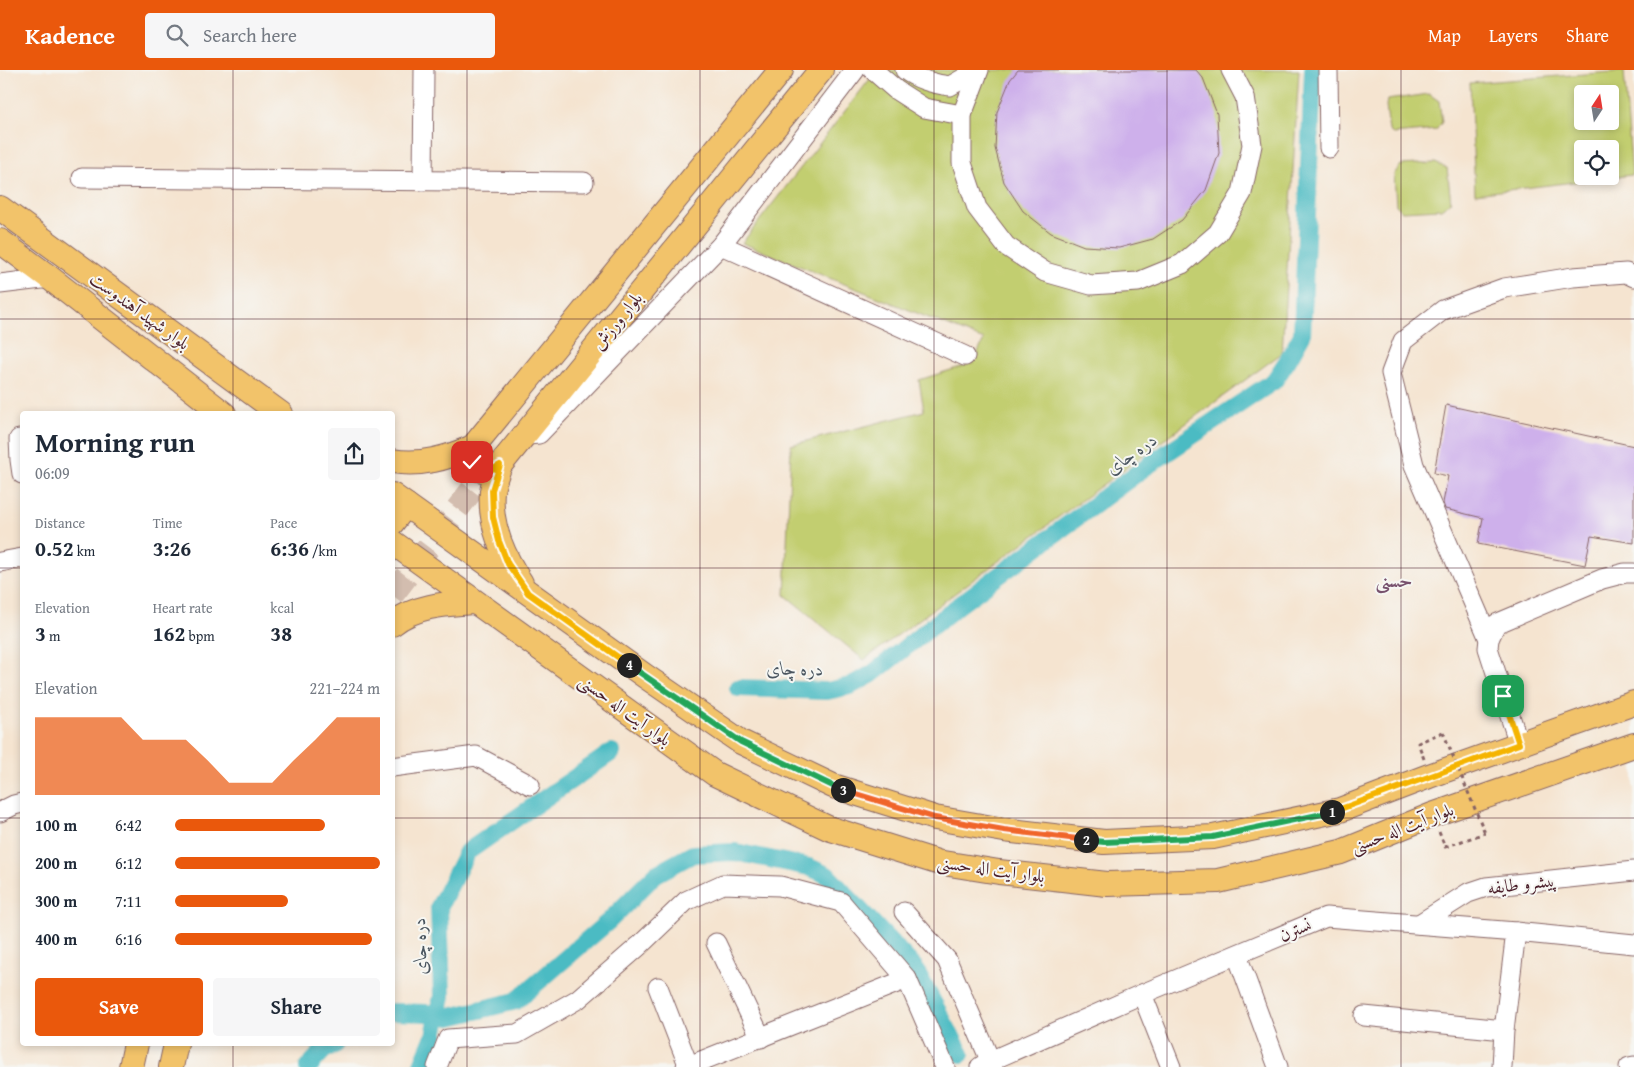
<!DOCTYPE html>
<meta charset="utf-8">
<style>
body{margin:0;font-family:"Gentium Book Plus",Amiri,serif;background:#f6f6f7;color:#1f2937;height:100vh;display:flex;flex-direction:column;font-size:19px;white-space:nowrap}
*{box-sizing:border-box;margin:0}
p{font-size:16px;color:#747a83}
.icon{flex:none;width:28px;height:28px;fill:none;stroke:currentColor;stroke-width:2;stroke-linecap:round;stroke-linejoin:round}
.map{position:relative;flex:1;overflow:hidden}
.details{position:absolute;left:20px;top:341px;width:375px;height:635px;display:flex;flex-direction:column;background:#fff;border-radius:5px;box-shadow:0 2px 8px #0003}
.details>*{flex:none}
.needle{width:32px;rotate:12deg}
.controls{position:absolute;left:1574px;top:15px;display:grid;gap:10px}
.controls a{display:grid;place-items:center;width:45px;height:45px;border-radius:5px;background:#fff;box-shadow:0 2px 8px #0003;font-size:25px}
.pin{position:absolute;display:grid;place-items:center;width:42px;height:42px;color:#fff;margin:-21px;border-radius:10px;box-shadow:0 2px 8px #0006}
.km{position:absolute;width:25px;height:25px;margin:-12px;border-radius:50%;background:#222;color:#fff;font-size:14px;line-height:25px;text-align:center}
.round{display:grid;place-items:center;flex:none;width:52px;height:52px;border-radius:5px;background:#f6f6f7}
.headline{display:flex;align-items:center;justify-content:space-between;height:85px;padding:0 15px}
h1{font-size:28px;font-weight:700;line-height:38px}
.metrics{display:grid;grid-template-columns:repeat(3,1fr);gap:8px;height:85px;padding:5px 15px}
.metrics div{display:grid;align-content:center}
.metrics b{font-size:21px;font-weight:700}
.metrics small{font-size:14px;font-weight:400}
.metrics p{font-size:14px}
.chart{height:140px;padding:10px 15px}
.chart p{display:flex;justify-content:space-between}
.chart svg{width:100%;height:90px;margin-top:5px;fill:#ea580c;opacity:.7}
.button{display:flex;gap:10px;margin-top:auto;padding:10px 15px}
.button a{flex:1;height:58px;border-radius:5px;background:#ea580c;color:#fff;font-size:20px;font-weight:700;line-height:58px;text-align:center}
.button a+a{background:#f6f6f7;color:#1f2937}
ul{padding:0 15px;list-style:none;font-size:16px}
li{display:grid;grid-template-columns:80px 60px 1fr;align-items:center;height:38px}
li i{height:12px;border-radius:6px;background:#ea580c}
header{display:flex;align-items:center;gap:30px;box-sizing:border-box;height:70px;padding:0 25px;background:#ea580c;color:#fff}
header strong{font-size:24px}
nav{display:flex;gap:28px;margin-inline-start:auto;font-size:18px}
.search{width:350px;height:45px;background:#f6f6f7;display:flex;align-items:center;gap:12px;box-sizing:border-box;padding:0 18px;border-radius:5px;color:#747a83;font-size:19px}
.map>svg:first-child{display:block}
.green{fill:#c2ce70;stroke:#86764e;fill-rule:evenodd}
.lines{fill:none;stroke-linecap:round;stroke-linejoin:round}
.canal{stroke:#4cbbc3;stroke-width:18}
.building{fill:#ceb0eb}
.major-tunnel{stroke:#d3bdaf;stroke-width:24;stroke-dasharray:24 12;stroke-linecap:butt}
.minor-casing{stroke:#866465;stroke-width:21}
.major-casing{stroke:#866465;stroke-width:26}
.path{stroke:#866465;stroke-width:3;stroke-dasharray:4 4;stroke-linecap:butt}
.minor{stroke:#fff;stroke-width:19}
.major{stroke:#f2c36a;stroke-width:24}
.path-bridge{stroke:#866465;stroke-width:3;stroke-dasharray:4 4;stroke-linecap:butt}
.split-1-casing{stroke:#fff;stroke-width:10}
.split-2-casing{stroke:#fff;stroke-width:10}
.split-3-casing{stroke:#fff;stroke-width:10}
.split-4-casing{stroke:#fff;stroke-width:10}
.split-5-casing{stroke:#fff;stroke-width:10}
.split-1{stroke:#f5b400;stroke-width:6}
.split-2{stroke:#22a559;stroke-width:6}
.split-3{stroke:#f0652b;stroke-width:6}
.split-4{stroke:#22a559;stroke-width:6}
.split-5{stroke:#f5b400;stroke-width:6}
.grid{fill:none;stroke:#4a1f2b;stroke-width:1;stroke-opacity:0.55}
.labels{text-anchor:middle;stroke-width:4;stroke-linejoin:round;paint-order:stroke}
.street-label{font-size:18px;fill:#4a1f2b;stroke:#f6f6f2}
.water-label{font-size:19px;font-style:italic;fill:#4b5660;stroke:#f6f6f2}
.neighbourhood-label{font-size:19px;font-weight:bold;fill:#78526e;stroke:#f6f6f2}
</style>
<header>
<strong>Kadence</strong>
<div class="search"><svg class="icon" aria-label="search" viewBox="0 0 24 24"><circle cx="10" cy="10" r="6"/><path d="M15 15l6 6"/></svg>Search here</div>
<nav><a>Map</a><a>Layers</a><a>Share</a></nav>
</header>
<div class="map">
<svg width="1634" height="997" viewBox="0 0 1634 997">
<rect width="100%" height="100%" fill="#f6f6f2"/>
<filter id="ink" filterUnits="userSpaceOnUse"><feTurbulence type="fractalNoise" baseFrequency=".02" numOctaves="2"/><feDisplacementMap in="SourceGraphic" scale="10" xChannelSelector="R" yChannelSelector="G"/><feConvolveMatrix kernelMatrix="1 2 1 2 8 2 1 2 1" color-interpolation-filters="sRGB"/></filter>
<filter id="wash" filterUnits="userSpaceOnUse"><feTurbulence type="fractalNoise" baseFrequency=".0096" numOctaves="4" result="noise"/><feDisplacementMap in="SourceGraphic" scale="20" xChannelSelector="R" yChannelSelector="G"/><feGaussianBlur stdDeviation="1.12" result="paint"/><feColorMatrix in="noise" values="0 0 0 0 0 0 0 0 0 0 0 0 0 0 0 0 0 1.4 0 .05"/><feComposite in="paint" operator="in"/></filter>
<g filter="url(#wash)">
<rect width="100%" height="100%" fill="#f5e4d0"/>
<!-- green -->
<g class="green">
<path d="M877 0H1299L1282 283 864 590 785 525 791 375 924 341 919 310 973 293 984 270 742 173Z"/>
<path d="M1624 1 1632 105 1475 124 1470 13ZM1582 24H1610V51H1582ZM1582 79H1610V106H1582Z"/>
<path d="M1429 24 1439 31 1442 52 1436 60 1393 64 1389 61 1386 36 1387 30Z"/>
<path d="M1435 93 1447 98 1451 132 1441 139 1402 141 1396 135 1394 104 1401 95Z"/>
</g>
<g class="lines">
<!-- canal -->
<g class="canal">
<path d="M738 618 827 621 850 616 872 604 959 535 1144 398 1274 311 1288 290 1302 265 1313 0"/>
<path d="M392 942 427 943 450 947 516 931 609 851 656 804 693 784 735 782 809 797 827 805 914 897 961 984"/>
<path d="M308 997 324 980 335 974"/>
<path d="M421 997 434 966 442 926 439 837 467 782 612 682"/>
</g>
</g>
<g id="blocks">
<!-- building -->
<g class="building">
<path d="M1018 0H1196L1203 8 1217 44 1219 83 1206 120 1182 150 1153 169 1119 178 1084 176 1051 163 1023 141 1004 112 995 78 997 42 1010 10Z"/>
<path d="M1446 335 1634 376V473L1591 466 1585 495 1478 474 1483 448 1445 439 1443 433 1448 406 1434 403Z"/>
</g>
</g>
</g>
<g filter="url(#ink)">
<use href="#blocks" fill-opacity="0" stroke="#866465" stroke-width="1"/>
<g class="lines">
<!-- major-tunnel -->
<path class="major-tunnel" d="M392 525 497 387"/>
<!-- minor casing -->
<g class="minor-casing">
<g id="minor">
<path d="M873 0 896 20 924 38 962 45"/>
<path d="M905 0C918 10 934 14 950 16L978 0"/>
<path d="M979 0 962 45V93L977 138 1006 176 1045 202 1091 215 1138 212 1182 194 1218 163 1242 123 1252 75 1245 27 1231 0"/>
<path d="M1328 0 1329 78"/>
<path d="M82 108 584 112"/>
<path d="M423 111 424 0"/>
<path d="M721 175 965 286"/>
<path d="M0 214 50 208"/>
<path d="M528 365 539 364 721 175 855 0"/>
<path d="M19 369 20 390 22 404"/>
<path d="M0 492 22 488"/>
<path d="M1489 569 1414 395 1391 303 1403 271 1443 240 1504 218 1573 207 1626 203 1634 207"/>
<path d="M1519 674 1488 578 1489 569 1496 554 1602 509 1625 503H1634"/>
<path d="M392 697 476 686 530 715"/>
<path d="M0 742 14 735 22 733"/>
<path d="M904 842 947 890 993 997"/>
<path d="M1419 854 1468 823 1486 817 1634 801"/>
<path d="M716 873 761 968"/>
<path d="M1237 885 1278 997"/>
<path d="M658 917 689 997"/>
<path d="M1142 924 1171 997"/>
<path d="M1364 946 1504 960"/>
<path d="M437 997 448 969 517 964 578 929 639 876 686 831 723 814 780 816 841 832 907 909 945 997"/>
<path d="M686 997 907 909"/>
<path d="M980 997 990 991 1142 924 1326 847 1516 862 1634 874"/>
<path d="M1502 997 1504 960 1516 862"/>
<path d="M1629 997 1634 996"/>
</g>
</g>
<!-- major casing -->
<g class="major-casing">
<g id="major">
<path d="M0 138 281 344"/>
<path d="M0 171 50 208 224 344"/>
<path d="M473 377C467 399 482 406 500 395"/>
<path d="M392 391C421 396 447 388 473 377L781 0"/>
<path d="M392 425 645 606 741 672 833 716 935 748 1004 760 1104 772 1213 767 1340 740 1429 706 1634 633"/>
<path d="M392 453 406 435"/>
<path d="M392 472 715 704 828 758 937 792 999 802 1107 814 1218 811 1341 782 1432 745 1634 675"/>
<path d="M521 513C503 486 489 455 492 421 493 413 497 403 500 395L821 0"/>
<path d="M392 554C416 535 446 534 475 532"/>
<path d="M131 997 136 974"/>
<path d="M171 997 176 974"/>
</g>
</g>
<!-- path -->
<g class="path">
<path d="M1424 689 1418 673 1443 662"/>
<path d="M1439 762 1445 777 1485 763"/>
</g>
<!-- minor -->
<use href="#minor" class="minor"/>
<!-- major -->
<use href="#major" class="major"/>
<!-- path-bridge -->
<path class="path-bridge" d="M1443 662 1485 763"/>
</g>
</g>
<g class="lines" filter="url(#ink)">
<!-- split-1 casing -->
<g class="split-1-casing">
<path id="split-1" d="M1332 742 1519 674 1503 626"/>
</g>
<!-- split-2 casing -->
<g class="split-2-casing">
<path id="split-2" d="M1086 770 1104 772 1213 767 1332 742"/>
</g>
<!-- split-3 casing -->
<g class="split-3-casing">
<path id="split-3" d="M843 720 935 748 1004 760 1086 770"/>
</g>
<!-- split-4 casing -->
<g class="split-4-casing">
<path id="split-4" d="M629 595 741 672 833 716 843 720"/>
</g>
<!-- split-5 casing -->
<g class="split-5-casing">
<path id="split-5" d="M472 392C481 403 489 402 500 395L492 420 493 447 499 471 508 494 528 523 629 595"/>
</g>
<!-- split-1 -->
<use href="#split-1" class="split-1"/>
<!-- split-2 -->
<use href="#split-2" class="split-2"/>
<!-- split-3 -->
<use href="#split-3" class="split-3"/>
<!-- split-4 -->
<use href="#split-4" class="split-4"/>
<!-- split-5 -->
<use href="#split-5" class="split-5"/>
</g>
<!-- grid -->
<path class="grid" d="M233 0V344M467 0V997M700 0V997M934 0V997M1167 0V997M1401 0V997M0 249H1634M0 498H22M392 498H1634M0 748H22M392 748H1634M233 974V997"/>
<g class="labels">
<!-- street labels -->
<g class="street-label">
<text transform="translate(140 241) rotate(36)" y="6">بلوار شهید آهندوست</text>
<text transform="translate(617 251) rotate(-51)" y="6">بلوار ورزش</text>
<text transform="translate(625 640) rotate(36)" y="6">بلوار آیت اله حسنی</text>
<text transform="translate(1402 758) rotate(-21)" y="6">بلوار آیت اله حسنی</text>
<text transform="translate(991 799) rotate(8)" y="6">بلوار آیت اله حسنی</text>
<text transform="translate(1522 814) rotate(-7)" y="6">پیشرو طایفه</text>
<text transform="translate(1295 860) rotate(-23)" y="6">نسترن</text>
</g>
<!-- water labels -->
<g class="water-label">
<text transform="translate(1131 383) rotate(-35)" y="7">دره چای</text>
<text transform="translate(795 598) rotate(1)" y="7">دره چای</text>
<text transform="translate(419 876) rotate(-92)" y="7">دره چای</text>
</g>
<!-- neighbourhood labels -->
<g class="neighbourhood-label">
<text x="1394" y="517">حسنی</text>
</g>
</g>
</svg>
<div class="controls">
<a><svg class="needle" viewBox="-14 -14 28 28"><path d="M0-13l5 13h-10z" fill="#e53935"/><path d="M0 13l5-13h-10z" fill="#747a83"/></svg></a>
<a><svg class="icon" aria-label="locate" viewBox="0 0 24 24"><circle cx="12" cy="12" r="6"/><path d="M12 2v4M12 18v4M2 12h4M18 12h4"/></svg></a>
</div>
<div class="pin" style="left:1503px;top:626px;background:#1e9e55"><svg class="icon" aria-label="arrive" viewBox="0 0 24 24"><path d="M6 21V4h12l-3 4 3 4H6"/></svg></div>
<div class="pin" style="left:472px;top:392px;background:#d93025"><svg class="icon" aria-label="check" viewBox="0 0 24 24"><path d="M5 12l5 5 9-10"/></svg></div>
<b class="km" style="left:1332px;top:742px">1</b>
<b class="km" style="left:1086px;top:770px">2</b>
<b class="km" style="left:843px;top:720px">3</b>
<b class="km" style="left:629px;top:595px">4</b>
<section class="details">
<div class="headline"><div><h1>Morning run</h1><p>06:09</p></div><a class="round"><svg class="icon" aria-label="share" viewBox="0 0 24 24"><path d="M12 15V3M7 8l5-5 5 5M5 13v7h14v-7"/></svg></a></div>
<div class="metrics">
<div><p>Distance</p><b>0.52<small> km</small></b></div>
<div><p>Time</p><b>3:26</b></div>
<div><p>Pace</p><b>6:36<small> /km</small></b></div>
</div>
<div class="metrics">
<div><p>Elevation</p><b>3<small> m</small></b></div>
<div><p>Heart rate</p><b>162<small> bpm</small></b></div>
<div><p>kcal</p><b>38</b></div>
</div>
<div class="chart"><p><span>Elevation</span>221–224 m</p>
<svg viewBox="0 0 160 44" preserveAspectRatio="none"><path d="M0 44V6L10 6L20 6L30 6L40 6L50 17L60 17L70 17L80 27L90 38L100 38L110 38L120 27L130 17L140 6L150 6L160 6V44z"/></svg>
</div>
<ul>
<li><b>100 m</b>6:42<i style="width:73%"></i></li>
<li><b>200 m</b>6:12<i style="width:100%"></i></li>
<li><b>300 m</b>7:11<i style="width:55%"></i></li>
<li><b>400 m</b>6:16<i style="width:96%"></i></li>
</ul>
<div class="button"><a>Save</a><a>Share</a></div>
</section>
</div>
